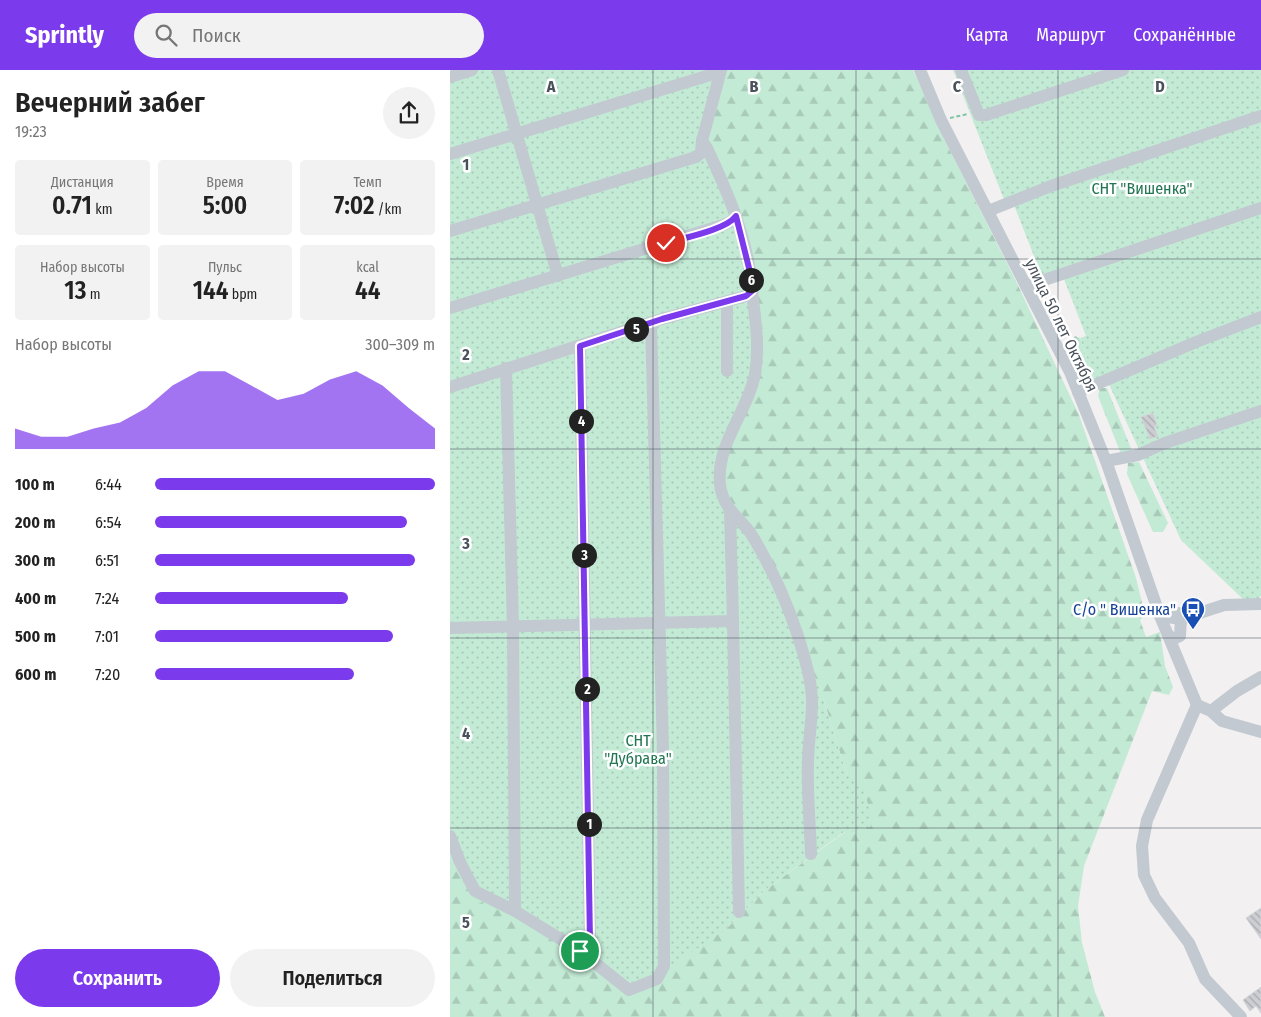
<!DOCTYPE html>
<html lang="ru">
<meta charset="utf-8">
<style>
body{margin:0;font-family:"Fira Sans Condensed",sans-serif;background:#f2f2f2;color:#222;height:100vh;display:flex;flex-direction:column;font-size:19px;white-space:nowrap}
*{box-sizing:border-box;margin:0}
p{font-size:16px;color:#767676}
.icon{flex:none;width:28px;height:28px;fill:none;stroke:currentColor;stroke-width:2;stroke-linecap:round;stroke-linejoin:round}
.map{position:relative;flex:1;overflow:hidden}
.drawer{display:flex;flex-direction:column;background:#fff;width:450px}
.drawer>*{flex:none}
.pin{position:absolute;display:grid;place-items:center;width:42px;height:42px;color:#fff;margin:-21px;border:2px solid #fff;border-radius:50%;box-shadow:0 1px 5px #0007}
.km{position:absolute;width:25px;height:25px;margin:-12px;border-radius:50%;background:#222;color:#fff;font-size:14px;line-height:25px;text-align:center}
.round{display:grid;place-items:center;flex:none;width:52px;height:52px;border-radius:26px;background:#f2f2f2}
.overview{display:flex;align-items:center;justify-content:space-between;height:85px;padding:0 15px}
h1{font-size:28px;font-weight:600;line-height:38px}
.figures{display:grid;grid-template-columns:repeat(3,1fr);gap:8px;height:85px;padding:5px 15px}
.figures div{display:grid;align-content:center;border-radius:5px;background:#f2f2f2;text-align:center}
.figures b{font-size:25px;font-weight:600}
.figures small{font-size:14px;font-weight:400}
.figures p{font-size:14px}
.chart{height:140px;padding:10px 15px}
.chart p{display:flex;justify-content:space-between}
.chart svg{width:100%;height:90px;margin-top:5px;fill:#7c3aed;opacity:.7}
.cta{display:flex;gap:10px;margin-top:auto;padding:10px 15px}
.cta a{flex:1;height:58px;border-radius:30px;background:#7c3aed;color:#fff;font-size:20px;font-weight:600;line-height:58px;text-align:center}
.cta a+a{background:#f2f2f2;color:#222}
ul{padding:0 15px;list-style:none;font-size:16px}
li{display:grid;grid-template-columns:80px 60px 1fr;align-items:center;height:38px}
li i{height:12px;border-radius:6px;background:#7c3aed}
header{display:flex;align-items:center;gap:30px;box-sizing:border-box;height:70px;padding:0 25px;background:#7c3aed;color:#fff}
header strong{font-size:24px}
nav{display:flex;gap:28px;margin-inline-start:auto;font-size:18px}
.search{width:350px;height:45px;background:#f2f2f2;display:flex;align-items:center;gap:12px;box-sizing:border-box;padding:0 18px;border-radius:28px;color:#767676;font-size:19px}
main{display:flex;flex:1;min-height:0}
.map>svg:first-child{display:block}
.forest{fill:url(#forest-firs)}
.park{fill:url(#park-dots)}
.building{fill:url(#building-back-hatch);stroke:#d4d5da}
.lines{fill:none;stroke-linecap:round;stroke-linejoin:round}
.path{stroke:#7ec5a7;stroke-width:2;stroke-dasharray:4 2.5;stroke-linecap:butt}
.minor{stroke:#c2c9d0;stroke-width:12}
.route-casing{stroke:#fff;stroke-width:10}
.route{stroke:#7c3aed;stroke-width:6}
.grid{fill:none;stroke:#49515b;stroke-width:1;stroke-opacity:0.55}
.labels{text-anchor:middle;stroke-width:5;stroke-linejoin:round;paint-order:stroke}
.park-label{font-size:16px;fill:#217551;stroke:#fff}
.street-label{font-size:16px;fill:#49515b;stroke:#fff}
.transit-label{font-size:16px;fill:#164399;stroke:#fff;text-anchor:end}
.grid-label{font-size:16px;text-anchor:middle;font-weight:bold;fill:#49515b;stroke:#fff;stroke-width:5;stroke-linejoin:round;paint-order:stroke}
</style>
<header>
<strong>Sprintly</strong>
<div class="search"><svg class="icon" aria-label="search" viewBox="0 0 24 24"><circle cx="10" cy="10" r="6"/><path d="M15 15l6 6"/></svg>Поиск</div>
<nav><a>Карта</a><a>Маршрут</a><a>Сохранённые</a></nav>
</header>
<main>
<section class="drawer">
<div class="overview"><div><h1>Вечерний забег</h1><p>19:23</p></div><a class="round"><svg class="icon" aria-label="share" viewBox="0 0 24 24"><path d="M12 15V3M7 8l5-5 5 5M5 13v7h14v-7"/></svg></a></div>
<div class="figures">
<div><p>Дистанция</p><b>0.71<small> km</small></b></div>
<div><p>Время</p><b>5:00</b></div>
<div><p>Темп</p><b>7:02<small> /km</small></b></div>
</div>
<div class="figures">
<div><p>Набор высоты</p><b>13<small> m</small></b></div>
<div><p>Пульс</p><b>144<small> bpm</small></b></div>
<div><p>kcal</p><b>44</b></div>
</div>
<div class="chart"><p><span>Набор высоты</span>300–309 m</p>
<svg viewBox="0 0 160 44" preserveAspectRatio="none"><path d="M0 44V34L10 38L20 38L30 34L40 31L50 24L60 13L70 6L80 6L90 13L100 20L110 17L120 10L130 6L140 13L150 24L160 34V44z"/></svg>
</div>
<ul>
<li><b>100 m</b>6:44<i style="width:100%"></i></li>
<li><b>200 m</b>6:54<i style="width:90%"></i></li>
<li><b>300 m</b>6:51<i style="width:93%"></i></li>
<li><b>400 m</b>7:24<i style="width:69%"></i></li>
<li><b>500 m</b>7:01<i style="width:85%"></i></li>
<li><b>600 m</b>7:20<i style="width:71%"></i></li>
</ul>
<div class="cta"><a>Сохранить</a><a>Поделиться</a></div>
</section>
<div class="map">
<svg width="811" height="947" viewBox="0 0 811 947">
<defs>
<pattern id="forest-firs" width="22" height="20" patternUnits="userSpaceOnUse" patternTransform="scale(1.25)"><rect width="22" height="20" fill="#c3ead5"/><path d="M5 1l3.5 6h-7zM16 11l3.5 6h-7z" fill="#a9cab9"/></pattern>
<pattern id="park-dots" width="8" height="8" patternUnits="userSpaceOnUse" patternTransform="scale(1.25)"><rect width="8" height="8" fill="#c3ead5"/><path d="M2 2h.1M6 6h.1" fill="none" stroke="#a9cab9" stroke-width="1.8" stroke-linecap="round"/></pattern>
<pattern id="building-back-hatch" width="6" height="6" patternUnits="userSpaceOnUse" patternTransform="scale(1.25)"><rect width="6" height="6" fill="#cdced3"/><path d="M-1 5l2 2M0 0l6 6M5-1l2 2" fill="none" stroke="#a8aaae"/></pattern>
</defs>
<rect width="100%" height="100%" fill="#f2f0f0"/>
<!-- forest -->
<g class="forest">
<path d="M273 0H463L493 67 565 209 629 345 686 508 695 545 690 550 696 567 710 562 715 596 723 617 719 625 702 621 634 796 628 836 632 873 645 922 655 947H0V785L11 807 276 859 315 820 395 762H410L408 714 399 707 395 699 371 621 275 425 256 69Z"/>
<path d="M625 266 630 268 645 310 638 313 622 270Z"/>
<path d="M650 318H657L682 381 671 384 648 326Z"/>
<path d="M689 392 718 453 713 462H703L677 404 678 393Z"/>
</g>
<!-- park -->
<g class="park">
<path d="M0 0H273L255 65 280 121 311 258 313 299 274 393 275 425 305 463 371 621 395 699C398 707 404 708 409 714 415 722 425 749 420 757L410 762H394L315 820 276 859 208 905 167 917C133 898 107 869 74 849 59 840 38 842 25 828 14 817 7 799 0 785Z"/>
<path d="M503 0H811V526L805 531H795L731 470 656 308 645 310 630 268 636 266 614 209 595 214 564 135 557 137Z"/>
</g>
<!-- building -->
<g class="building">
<path d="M703 343 707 356 704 357 708 366 700 369 691 347Z"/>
<path d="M811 838V869L796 848Z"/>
<path d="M811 917V943L806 936 800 941 793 930Z"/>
</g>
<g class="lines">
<!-- path -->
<path class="path" d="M500 48 518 44"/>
<!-- minor -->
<g class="minor">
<path d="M48 0 108 206"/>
<path d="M470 0 491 50 620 302 656 391 710 546 747 635 761 641 772 651 811 662"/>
<path d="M511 0 529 45H536L673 0"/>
<path d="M0 7 22 0"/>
<path d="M0 84 270 2"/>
<path d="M538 141 601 116 811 46"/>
<path d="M0 161 246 87 251 83 252 71"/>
<path d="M576 216 811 138"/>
<path d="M302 221C305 248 310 277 305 304 298 341 266 374 270 414 273 441 291 447 303 467 321 497 336 530 347 563 354 585 362 610 362 633 362 653 358 673 358 693 357 723 360 754 361 784"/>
<path d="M277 232V301"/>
<path d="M0 238 273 155 282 151 285 146"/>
<path d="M130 276 140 871 139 878 130 881"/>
<path d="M56 298 63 557 65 841"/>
<path d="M0 317 212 249 296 226 302 221C299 171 278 123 257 78L252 71 271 0"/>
<path d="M628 322 746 272 811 247"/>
<path d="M656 391 688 385 715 373 811 341"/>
<path d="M710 546 731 549 774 535 811 534"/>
<path d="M283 551 289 842"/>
<path d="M0 558 283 551 280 442"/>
<path d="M718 565 724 569 730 566 731 549 728 543"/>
<path d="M747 635 697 750 692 776 694 805 705 828 739 873 755 909 791 947"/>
<path d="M761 641 787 621 811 607"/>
<path d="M0 766 10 792 25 821 65 841 130 881 179 920 207 909 214 896 213 679 201 254"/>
</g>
</g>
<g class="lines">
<!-- route casing -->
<g class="route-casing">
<path id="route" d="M130 881 139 878 140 871 130 276 212 249 296 226 302 221 301 206 286 146C276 160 233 168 216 173"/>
</g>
<!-- route -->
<use href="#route" class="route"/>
</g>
<!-- grid -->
<path class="grid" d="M203 0V947M406 0V947M608 0V947M0 189H811M0 379H811M0 568H811M0 758H811"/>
<!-- icons -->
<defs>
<g id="bus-pin" transform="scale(1.25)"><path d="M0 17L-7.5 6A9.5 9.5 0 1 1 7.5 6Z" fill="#1a4fb4" stroke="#fff"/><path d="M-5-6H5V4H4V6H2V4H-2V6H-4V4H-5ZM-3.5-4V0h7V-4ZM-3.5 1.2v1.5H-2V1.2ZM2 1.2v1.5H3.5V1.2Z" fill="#fff"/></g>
</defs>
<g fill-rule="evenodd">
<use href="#bus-pin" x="743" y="539"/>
</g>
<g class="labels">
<!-- park labels -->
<g class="park-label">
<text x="692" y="124">СНТ "Вишенка"</text>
<text x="188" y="676">СНТ<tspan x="188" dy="18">"Дубрава"</tspan></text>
</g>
<!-- street labels -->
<g class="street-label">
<text transform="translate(612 255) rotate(64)" y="6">улица 50 лет Октября</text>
</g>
<!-- transit labels -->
<g class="transit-label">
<text x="726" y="545">С/о " Вишенка"</text>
</g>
</g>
<g class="grid-label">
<text x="101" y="22">A</text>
<text x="304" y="22">B</text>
<text x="507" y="22">C</text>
<text x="710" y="22">D</text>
<text x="16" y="100">1</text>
<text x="16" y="290">2</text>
<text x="16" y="479">3</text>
<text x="16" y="669">4</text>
<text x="16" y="858">5</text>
</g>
</svg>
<div class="pin" style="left:130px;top:881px;background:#1e9e55"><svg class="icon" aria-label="arrive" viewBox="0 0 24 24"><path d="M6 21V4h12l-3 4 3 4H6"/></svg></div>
<div class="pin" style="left:216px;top:173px;background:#d93025"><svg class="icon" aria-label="check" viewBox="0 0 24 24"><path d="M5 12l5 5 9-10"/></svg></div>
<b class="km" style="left:139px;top:754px">1</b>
<b class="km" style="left:137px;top:619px">2</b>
<b class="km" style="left:134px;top:485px">3</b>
<b class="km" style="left:131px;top:351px">4</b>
<b class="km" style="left:186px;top:259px">5</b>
<b class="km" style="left:301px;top:210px">6</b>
</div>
</main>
